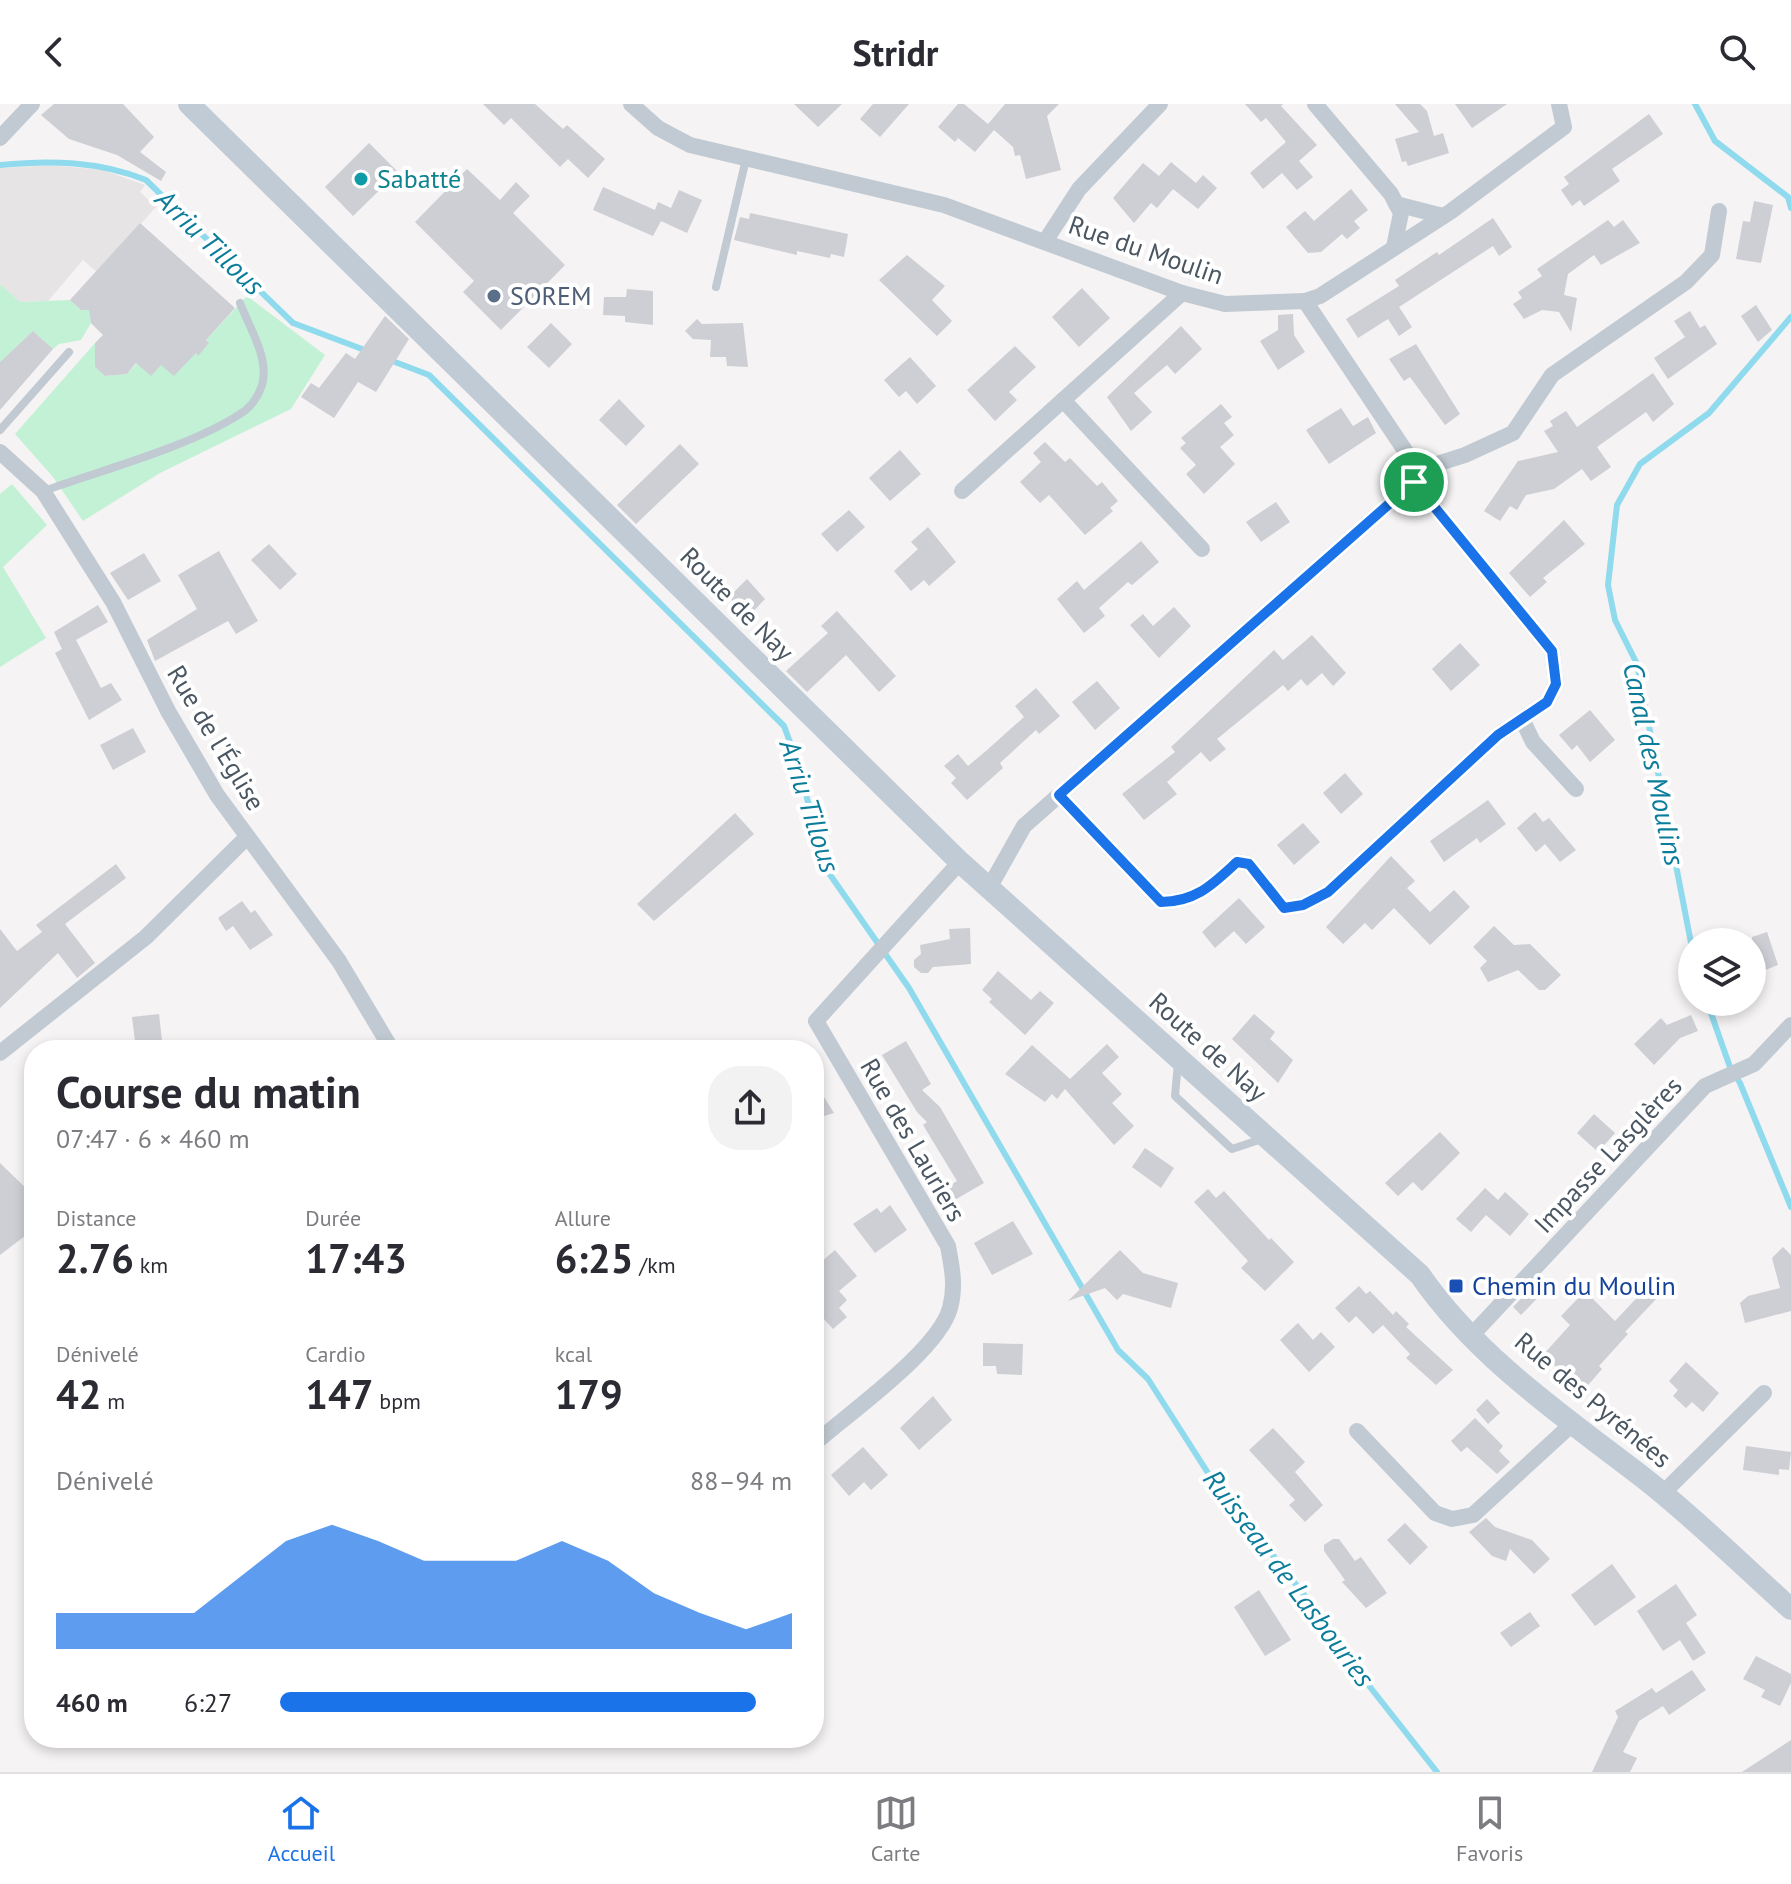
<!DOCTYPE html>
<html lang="fr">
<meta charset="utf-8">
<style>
body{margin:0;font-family:"PT Sans",sans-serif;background:#f2f2f3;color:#2b2b33;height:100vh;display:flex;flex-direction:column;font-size:30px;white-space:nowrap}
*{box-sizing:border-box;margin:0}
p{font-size:26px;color:#7c7c81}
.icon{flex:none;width:44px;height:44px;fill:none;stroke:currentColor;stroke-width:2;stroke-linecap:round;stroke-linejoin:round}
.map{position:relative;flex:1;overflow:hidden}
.drawer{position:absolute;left:24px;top:936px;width:800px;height:708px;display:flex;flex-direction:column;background:#fff;border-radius:32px;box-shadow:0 4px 12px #0003}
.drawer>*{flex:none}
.controls{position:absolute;left:1678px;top:824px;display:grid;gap:16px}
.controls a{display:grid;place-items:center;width:88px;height:88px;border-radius:50%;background:#fff;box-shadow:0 4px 12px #0003;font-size:40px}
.pin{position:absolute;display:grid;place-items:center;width:68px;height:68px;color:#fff;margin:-34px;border:4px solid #fff;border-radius:50%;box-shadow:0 2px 8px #0007}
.round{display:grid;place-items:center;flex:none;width:84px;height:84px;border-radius:32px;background:#f2f2f3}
.head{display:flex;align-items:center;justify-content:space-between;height:136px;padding:0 32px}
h1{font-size:44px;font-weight:700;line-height:60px}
.metrics{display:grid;grid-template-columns:repeat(3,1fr);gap:12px;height:136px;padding:8px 32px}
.metrics div{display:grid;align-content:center}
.metrics b{font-size:40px;font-weight:700}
.metrics small{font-size:22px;font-weight:400}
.metrics p{font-size:22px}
.chart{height:224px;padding:16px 32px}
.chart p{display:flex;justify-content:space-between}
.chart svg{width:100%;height:144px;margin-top:8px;fill:#1a73e8;opacity:.7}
ul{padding:0 32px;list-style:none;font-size:26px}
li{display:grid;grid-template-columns:128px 96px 1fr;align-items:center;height:60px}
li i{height:20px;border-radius:10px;background:#1a73e8}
header{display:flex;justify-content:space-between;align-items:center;height:104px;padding:0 32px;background:#fff;font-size:36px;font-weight:700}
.tab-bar{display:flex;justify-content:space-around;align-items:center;height:112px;border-top:2px solid #e1e1e2;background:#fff;font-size:22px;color:#7c7c81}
.tab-bar a{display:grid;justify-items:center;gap:4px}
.tab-bar .on{color:#1a73e8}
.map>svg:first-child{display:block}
.education{fill:#e6e4e5}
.green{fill:#c3f1d5}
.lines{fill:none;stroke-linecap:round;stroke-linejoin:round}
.stream{stroke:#90daee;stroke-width:6}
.building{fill:#cdcfd5}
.lane{stroke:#c1cad2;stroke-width:8}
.street{stroke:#c1cad2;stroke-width:16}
.secondary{stroke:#c1cbd6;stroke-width:22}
.route-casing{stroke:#fff;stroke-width:16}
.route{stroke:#1a73e8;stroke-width:10}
.culture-dot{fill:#0f9aa8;stroke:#fff;stroke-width:3}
.service-dot{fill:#5c6f8a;stroke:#fff;stroke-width:3}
.transit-dot{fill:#1a4fb4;stroke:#fff;stroke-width:3}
.labels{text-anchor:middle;stroke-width:8;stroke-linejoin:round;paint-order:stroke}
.culture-label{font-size:26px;fill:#0d838f;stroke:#fff;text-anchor:start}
.street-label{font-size:26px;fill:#4a5661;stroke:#fff}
.service-label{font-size:26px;fill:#4e5e75;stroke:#fff;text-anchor:start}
.transit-label{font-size:26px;fill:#164399;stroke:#fff;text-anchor:start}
.water-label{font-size:28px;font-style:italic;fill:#0c7c9b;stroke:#fff}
</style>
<header><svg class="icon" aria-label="back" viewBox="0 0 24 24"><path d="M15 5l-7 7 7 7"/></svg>Stridr<svg class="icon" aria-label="search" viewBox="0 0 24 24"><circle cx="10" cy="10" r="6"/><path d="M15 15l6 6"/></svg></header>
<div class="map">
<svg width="1791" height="1668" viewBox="0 0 1791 1668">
<rect width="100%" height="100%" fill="#f5f3f3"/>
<!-- education -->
<path class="education" d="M50 61 103 66 145 81 140 88 156 103 97 168 83 156 48 197 20 198 0 180V64Z"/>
<!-- green -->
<g class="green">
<path d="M0 180 20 198 70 196 81 206H89L91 219 81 236 59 240 53 245 33 227 0 258Z"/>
<path d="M247 192 325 251 291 305 160 369 83 417 53 373 15 330 95 239V263L105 272 127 270 168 225 198 251 209 239 206 236Z"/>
<path d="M12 380 47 421 3 463 46 534 0 563V390Z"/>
</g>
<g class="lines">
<!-- stream -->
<g class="stream">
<path d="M1695 0 1715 37 1788 93 1791 104"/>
<path d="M0 61C50 56 99 57 146 76L293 219 362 245"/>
<path d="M395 258 429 271 784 622 797 657 826 765 909 884 1118 1246 1148 1275 1208 1369 1331 1525 1370 1583 1437 1668"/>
<path d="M1692 844 1637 560 1615 516 1608 481 1617 401 1640 360 1709 309 1791 213"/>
<path d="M1707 898 1730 963 1740 979 1791 1103"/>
</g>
</g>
<!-- building -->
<g class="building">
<path d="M54 0H123L154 33 140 48 166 68 161 77 117 51 69 35 41 11Z"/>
<path d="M483 0H535L563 25 567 21 605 55 588 74 568 55 560 63 511 14 504 21Z"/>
<path d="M794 0H842L818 23Z"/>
<path d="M873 0H909L880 33 860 15Z"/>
<path d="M958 0H964L988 20 1005 0H1059L1047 12 1061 66 1026 75 1020 51 1015 52 1013 43 994 26 975 48 958 34 955 38 938 23Z"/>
<path d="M1245 0H1283L1281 2 1317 41 1299 57 1313 73 1297 86 1282 69 1263 85 1250 69 1286 38 1266 14 1261 18Z"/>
<path d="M1395 0H1420L1427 7 1434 32 1443 29 1449 49 1408 62 1406 57 1402 58 1395 35 1419 28Z"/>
<path d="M1455 0H1507L1472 24Z"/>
<path d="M1649 10 1663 30 1612 65 1620 77 1584 102 1580 96 1572 102 1561 86 1569 80 1564 73Z"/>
<path d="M369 39 398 68 353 112 325 83Z"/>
<path d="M1171 58 1196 79 1203 71 1217 84 1198 105 1173 85 1157 104 1151 99 1134 119 1113 94 1143 59 1159 72Z"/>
<path d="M467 65 500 96 516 78 530 92 513 109 565 161 501 226 463 188 474 177 415 118Z"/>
<path d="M603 83 655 106 658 98 671 104 679 86 702 96 687 129 661 117 653 132 593 106Z"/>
<path d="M1351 85 1368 106 1354 117 1360 124 1347 135 1342 130 1321 148 1308 149 1286 123 1305 107 1314 117Z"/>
<path d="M1754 97 1773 101 1761 159 1736 155 1743 117 1750 118Z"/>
<path d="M750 109 848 130 844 153 831 150 830 154 797 147V151L734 136 740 113 749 115Z"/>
<path d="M1493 114 1512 143 1499 152 1493 142 1399 203 1412 223 1399 232 1388 215 1358 234 1346 215 1399 182 1395 176 1437 148 1439 151Z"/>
<path d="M1608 116 1614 123 1623 116 1640 139 1601 161 1594 151 1568 170 1564 191 1577 194 1571 228 1559 208 1542 206 1524 215 1513 200 1522 194 1518 188 1542 172 1537 165Z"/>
<path d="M140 119 235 204 206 236 209 239 198 252 196 249 174 272 161 261 151 272 136 259 127 270 105 272 95 263V239L103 231 91 219 89 206H81L70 196Z"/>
<path d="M907 151 945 182 932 196 952 217 937 232 879 176Z"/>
<path d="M1082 184 1110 214 1079 243 1052 213Z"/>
<path d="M627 185 653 187V221L625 218V212L603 211 604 193H626Z"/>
<path d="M1756 201 1772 226 1758 238 1741 212Z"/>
<path d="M1690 207 1700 224 1705 221 1717 240 1668 275 1654 254 1685 233 1674 217Z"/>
<path d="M1293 210 1294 231 1305 248 1278 266 1260 237 1278 226V211Z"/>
<path d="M385 212 409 235 376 288 358 278 334 314 301 293 311 279 319 284 346 249 355 255Z"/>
<path d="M697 215 702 220 743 219 748 263 727 262 726 253H710L711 236 693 235 685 227Z"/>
<path d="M551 219 572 240 549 264 527 243Z"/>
<path d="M1181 222 1202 245 1175 270 1167 261 1134 289 1152 308 1131 327 1107 293Z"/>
<path d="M33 227 53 245 0 306V258Z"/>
<path d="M1416 240 1460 310 1445 321 1410 273 1404 277 1389 255Z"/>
<path d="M1015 242 1036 263 1009 288 1017 296 995 317 967 286Z"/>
<path d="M910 253 936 282 917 300 906 287 899 293 884 276Z"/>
<path d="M1653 269 1674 300 1653 318 1646 308 1597 343 1611 363 1591 377 1582 365 1554 385 1526 391 1517 406 1510 402 1500 417 1484 407 1518 357 1558 348 1544 327 1553 322 1550 317 1566 307 1577 323Z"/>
<path d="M619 295 645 322 626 342 599 316Z"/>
<path d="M1221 300 1232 313 1224 319 1234 331 1220 343 1235 360 1204 390 1186 370 1196 361 1180 344 1186 339 1181 334Z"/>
<path d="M1341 304 1353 322 1368 313 1376 329 1329 360 1306 326Z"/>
<path d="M1045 338 1065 358 1070 354 1097 382 1102 378 1118 397 1110 404 1113 407 1085 431 1049 391 1040 399 1020 378 1041 358 1033 349Z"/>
<path d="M680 340 699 360 636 420 617 401Z"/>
<path d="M900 346 921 370 890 397 869 374Z"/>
<path d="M1276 398 1290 418 1261 438 1246 418Z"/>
<path d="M849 406 865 423 837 448 821 430Z"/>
<path d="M1564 416 1585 440 1543 474 1547 478 1530 493 1509 469Z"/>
<path d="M928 423 956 458 929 482 924 476 911 487 894 467 918 445 911 438Z"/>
<path d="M1141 437 1159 458 1132 481 1128 478 1099 504 1105 512 1084 529 1057 495 1077 477 1084 486Z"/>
<path d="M269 440 297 470 280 486 251 456Z"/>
<path d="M219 447 258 517 236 530 228 517 155 557 147 536 197 505 178 471Z"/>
<path d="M144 449 161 477 128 496 110 469Z"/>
<path d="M747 475 765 495 748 513 729 493Z"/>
<path d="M98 501 108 518 76 536 101 584 111 579 122 596 89 616 55 549 62 545 54 528Z"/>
<path d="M1174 503 1191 522 1159 554 1130 521 1143 510 1153 522Z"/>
<path d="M837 507 896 572 879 588 846 551 807 588 786 567 828 529 821 522Z"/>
<path d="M1312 531 1346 569 1333 582 1322 569 1307 582 1301 575 1288 587 1283 581 1217 635 1226 645 1210 658 1201 648 1167 678 1177 690 1144 716 1122 690 1175 648 1171 643 1274 546 1283 556Z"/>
<path d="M1460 539 1480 561 1451 587 1432 565Z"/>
<path d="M1097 577 1120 604 1095 626 1072 598Z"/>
<path d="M1036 584 1060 612 1039 630 1036 626 1000 659 1003 664 967 696 951 679 956 674 944 662 958 650 968 662 987 646 1024 613 1015 602Z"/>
<path d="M1590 606 1615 636 1590 658 1577 641 1572 646 1559 631Z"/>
<path d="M133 624 146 648 113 666 100 641Z"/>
<path d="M1345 669 1363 690 1341 710 1323 689Z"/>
<path d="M1488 696 1506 720 1480 739 1477 734 1444 758 1430 737Z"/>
<path d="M1535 708 1543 718 1549 714 1576 746 1560 758 1545 740 1536 748 1517 724Z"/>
<path d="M735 709 754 730 654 817 637 800Z"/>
<path d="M1303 719 1320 738 1294 761 1277 741Z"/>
<path d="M1391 752 1415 777 1407 784 1430 808 1454 786 1470 803 1430 841 1394 804 1372 826 1365 819 1343 840 1326 823Z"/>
<path d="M116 760 126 774 65 820 95 859 77 874 58 849 0 904V825L17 847 42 828 36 821Z"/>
<path d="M1239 794 1265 823 1246 840 1234 827 1215 844 1202 828Z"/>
<path d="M242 797 251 809 255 806 273 831 250 846 233 822 226 827 218 814Z"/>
<path d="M1494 822 1514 841 1530 840 1561 871 1545 886H1539L1518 866 1488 878 1480 864 1487 857 1473 843Z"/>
<path d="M970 824 971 860 933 863 928 869H921L914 863V856L921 850 920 841 950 835 949 825Z"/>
<path d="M1767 828 1778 861 1755 870 1752 833Z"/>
<path d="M998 867 1031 896 1040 887 1054 899 1025 931 989 898 992 895 982 886Z"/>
<path d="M159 910 163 946H136L132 913Z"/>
<path d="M1254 910 1275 928 1270 935 1293 956 1278 979 1232 935Z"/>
<path d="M1691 911 1698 927 1680 934 1654 961 1634 940 1661 914 1667 921Z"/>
<path d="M906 937 931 980 922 986 940 1003 984 1079 939 1105 932 1092 957 1077 923 1021 927 1018 917 1008 882 951Z"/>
<path d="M1107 940 1119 953 1102 969 1122 990 1112 999 1134 1022 1114 1041 1065 985 1057 995 1052 990 1045 998 1005 970 1032 941 1070 975Z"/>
<path d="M814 977 834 1009 814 1015Z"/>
<path d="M1594 1010 1615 1029 1598 1048 1577 1029Z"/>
<path d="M1440 1028 1460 1049 1422 1087 1413 1078 1398 1092 1385 1079Z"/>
<path d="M1145 1044 1174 1064 1161 1084 1132 1063Z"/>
<path d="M0 1059 34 1092V1125L0 1151Z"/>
<path d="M1485 1084 1498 1096 1505 1088 1529 1110 1510 1132 1486 1111 1471 1128 1456 1115Z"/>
<path d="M1208 1085 1216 1094 1224 1087 1269 1136 1271 1134 1294 1158 1265 1187 1241 1164 1248 1157 1194 1098Z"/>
<path d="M890 1101 907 1126 875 1149 853 1120 877 1104 881 1109Z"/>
<path d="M1013 1117 1033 1150 992 1171 974 1139Z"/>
<path d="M1783 1143 1791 1151V1207L1745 1219 1740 1199 1748 1192 1780 1184 1772 1154Z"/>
<path d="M835 1146 857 1172 839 1187 847 1196 839 1204 847 1213 833 1225 814 1204V1164Z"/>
<path d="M1120 1146 1143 1169 1178 1179 1171 1204 1123 1190 1117 1196 1105 1184 1068 1197Z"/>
<path d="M1541 1174 1549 1182 1521 1211 1513 1203Z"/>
<path d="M1359 1182 1366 1190 1370 1187 1393 1211 1396 1207 1409 1220 1406 1223 1453 1266 1436 1281 1406 1254 1410 1250 1383 1221 1373 1230 1356 1212 1349 1219 1335 1204Z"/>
<path d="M1647 1183 1658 1193 1625 1228 1628 1230 1599 1262 1602 1265 1583 1287 1543 1251 1570 1221 1561 1212 1585 1187 1615 1217Z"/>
<path d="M1298 1219 1313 1236 1321 1228 1335 1243 1309 1268 1280 1236Z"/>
<path d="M983 1239 1023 1240 1022 1271 997 1270 996 1262H983Z"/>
<path d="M1686 1258 1719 1289 1703 1308 1692 1298 1686 1304 1673 1292 1678 1286 1669 1277Z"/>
<path d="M933 1292 952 1316 919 1346 900 1324Z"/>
<path d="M1487 1295 1500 1309 1488 1320 1476 1306Z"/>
<path d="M1475 1314 1503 1342 1499 1347 1510 1358 1497 1370 1467 1343 1461 1348 1451 1337Z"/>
<path d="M1273 1324 1305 1358 1295 1368 1323 1401 1305 1418 1289 1401 1295 1396 1249 1346Z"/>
<path d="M1746 1342 1791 1348 1789 1366 1779 1365V1371L1743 1366Z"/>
<path d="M863 1343 888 1371 871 1386 864 1378 849 1392 831 1371Z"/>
<path d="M1486 1414 1495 1423 1532 1436 1550 1455 1534 1470 1510 1445 1506 1457 1492 1452 1469 1428Z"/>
<path d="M1405 1419 1428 1443 1410 1461 1387 1436Z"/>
<path d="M1333 1435H1339L1355 1457 1361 1453 1387 1489 1366 1504 1342 1478 1345 1476 1324 1447V1441Z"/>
<path d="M1612 1460 1636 1493 1595 1522 1571 1491Z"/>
<path d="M1676 1480 1697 1511 1686 1519 1706 1549 1693 1557 1680 1536 1663 1547 1637 1507Z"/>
<path d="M1259 1486 1291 1536 1265 1552 1234 1503Z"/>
<path d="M1530 1508 1540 1522 1511 1543 1500 1529Z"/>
<path d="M1756 1552 1791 1570V1579L1780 1602 1761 1593 1765 1586 1743 1575Z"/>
<path d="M1692 1566 1706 1586 1669 1611 1663 1602 1639 1617 1623 1648 1637 1654 1630 1668H1592L1618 1613 1615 1607 1652 1584 1656 1589Z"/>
<path d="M1791 1636V1668H1742Z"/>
</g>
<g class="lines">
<!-- lane -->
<g class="lane">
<path d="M716 183 746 55"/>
<path d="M0 326 69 248"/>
<path d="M44 387C102 366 189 343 240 310 250 304 258 293 262 281 270 255 249 223 240 199"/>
<path d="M1178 959 1175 992 1232 1045 1262 1035"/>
</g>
<!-- street -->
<g class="street">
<path d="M631 0 658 24 690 41 944 101 1182 189 1225 200 1305 197 1418 366 1465 351 1513 329 1552 271 1686 178 1712 151 1719 107"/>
<path d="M1315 0 1391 90 1401 109 1394 143"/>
<path d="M0 34 32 0"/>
<path d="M1396 100 1443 112"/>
<path d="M1046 136 1079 85 1160 0"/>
<path d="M1305 197 1320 192 1450 108 1564 23 1559 0"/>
<path d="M1063 296 1202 445"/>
<path d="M0 348 43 387 113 498 168 607 217 691 339 857 392 946"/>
<path d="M962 387 1182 189"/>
<path d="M1522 615 1533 638 1576 685"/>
<path d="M1059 691 1161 798C1196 798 1213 780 1237 758L1249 760 1284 804 1303 801 1328 788 1498 631 1547 598 1556 580 1552 547 1414 378"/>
<path d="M989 784 1024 722 1414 378 1418 368"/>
<path d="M0 949 146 833 247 733"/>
<path d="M1472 1231 1705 982 1754 960 1791 921"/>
<path d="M1357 1327 1435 1409 1452 1415 1473 1411 1571 1321"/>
<path d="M814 1340C849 1309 939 1246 950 1204 956 1182 952 1164 948 1142L816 917 960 758"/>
<path d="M1662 1390 1764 1289"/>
</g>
<!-- secondary -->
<path class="secondary" d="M189 0 960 758 1420 1171C1477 1254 1566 1314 1645 1375 1696 1415 1743 1462 1791 1505"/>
</g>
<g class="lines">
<!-- route casing -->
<g class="route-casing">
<path id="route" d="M1414 378 1552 547 1556 580 1547 598 1498 631 1328 788 1303 801 1284 804 1249 760 1237 758C1213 780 1196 798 1161 798L1059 691Z"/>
</g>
<!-- route -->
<use href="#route" class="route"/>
</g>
<!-- markers -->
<circle class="culture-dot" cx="361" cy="75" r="8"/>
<circle class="service-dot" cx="494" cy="192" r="8"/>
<rect class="transit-dot" x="1448" y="1174" width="16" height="16" rx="4"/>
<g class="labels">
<!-- culture labels -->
<g class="culture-label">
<text x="377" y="84">Sabatté</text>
</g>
<!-- street labels -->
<g class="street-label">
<text transform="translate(1146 146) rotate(19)" y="9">Rue du Moulin</text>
<text transform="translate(737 500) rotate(45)" y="9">Route de Nay</text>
<text transform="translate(216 634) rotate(59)" y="9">Rue de l'Église</text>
<text transform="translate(1208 943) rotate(42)" y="9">Route de Nay</text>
<text transform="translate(913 1036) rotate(60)" y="9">Rue des Lauriers</text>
<text transform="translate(1608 1051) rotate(-47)" y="9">Impasse Lasglères</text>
<text transform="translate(1593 1296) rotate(40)" y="9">Rue des Pyrénées</text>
</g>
<!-- service labels -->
<g class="service-label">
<text x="510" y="201">SOREM</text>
</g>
<!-- transit labels -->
<g class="transit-label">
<text x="1472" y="1191">Chemin du Moulin</text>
</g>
<!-- water labels -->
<g class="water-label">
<text transform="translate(210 138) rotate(44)" y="10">Arriu Tillous</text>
<text transform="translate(1654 660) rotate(78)" y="10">Canal des Moulins</text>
<text transform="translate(810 702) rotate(72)" y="10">Arriu Tillous</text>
<text transform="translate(1289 1474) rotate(53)" y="10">Ruisseau de Lasbouries</text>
</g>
</g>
</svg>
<div class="controls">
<a><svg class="icon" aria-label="layers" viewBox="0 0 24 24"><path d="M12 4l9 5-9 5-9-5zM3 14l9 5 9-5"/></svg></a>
</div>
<div class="pin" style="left:1414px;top:378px;background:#1e9e55"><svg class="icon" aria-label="arrive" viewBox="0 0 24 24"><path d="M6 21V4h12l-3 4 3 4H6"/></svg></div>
<section class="drawer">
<div class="head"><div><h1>Course du matin</h1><p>07:47 · 6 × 460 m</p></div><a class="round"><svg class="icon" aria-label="share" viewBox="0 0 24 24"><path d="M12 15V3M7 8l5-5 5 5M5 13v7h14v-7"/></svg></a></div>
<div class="metrics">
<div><p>Distance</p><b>2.76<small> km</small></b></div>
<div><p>Durée</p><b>17:43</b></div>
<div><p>Allure</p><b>6:25<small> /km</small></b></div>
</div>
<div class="metrics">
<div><p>Dénivelé</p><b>42<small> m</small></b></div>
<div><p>Cardio</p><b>147<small> bpm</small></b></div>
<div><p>kcal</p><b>179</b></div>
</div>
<div class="chart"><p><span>Dénivelé</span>88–94 m</p>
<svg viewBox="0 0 160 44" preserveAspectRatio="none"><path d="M0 44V33L10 33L20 33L30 33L40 22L50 11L60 6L70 11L80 17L90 17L100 17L110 11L120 17L130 27L140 33L150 38L160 33V44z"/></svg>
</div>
<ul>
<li><b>460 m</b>6:27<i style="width:93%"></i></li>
</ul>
</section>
</div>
<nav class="tab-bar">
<a class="on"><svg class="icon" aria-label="home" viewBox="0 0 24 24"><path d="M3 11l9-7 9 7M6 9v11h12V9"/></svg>Accueil</a>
<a><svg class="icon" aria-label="map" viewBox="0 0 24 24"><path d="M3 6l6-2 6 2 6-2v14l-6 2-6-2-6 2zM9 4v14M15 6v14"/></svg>Carte</a>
<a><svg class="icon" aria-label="saved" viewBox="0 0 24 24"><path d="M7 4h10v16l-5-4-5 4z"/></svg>Favoris</a>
</nav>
